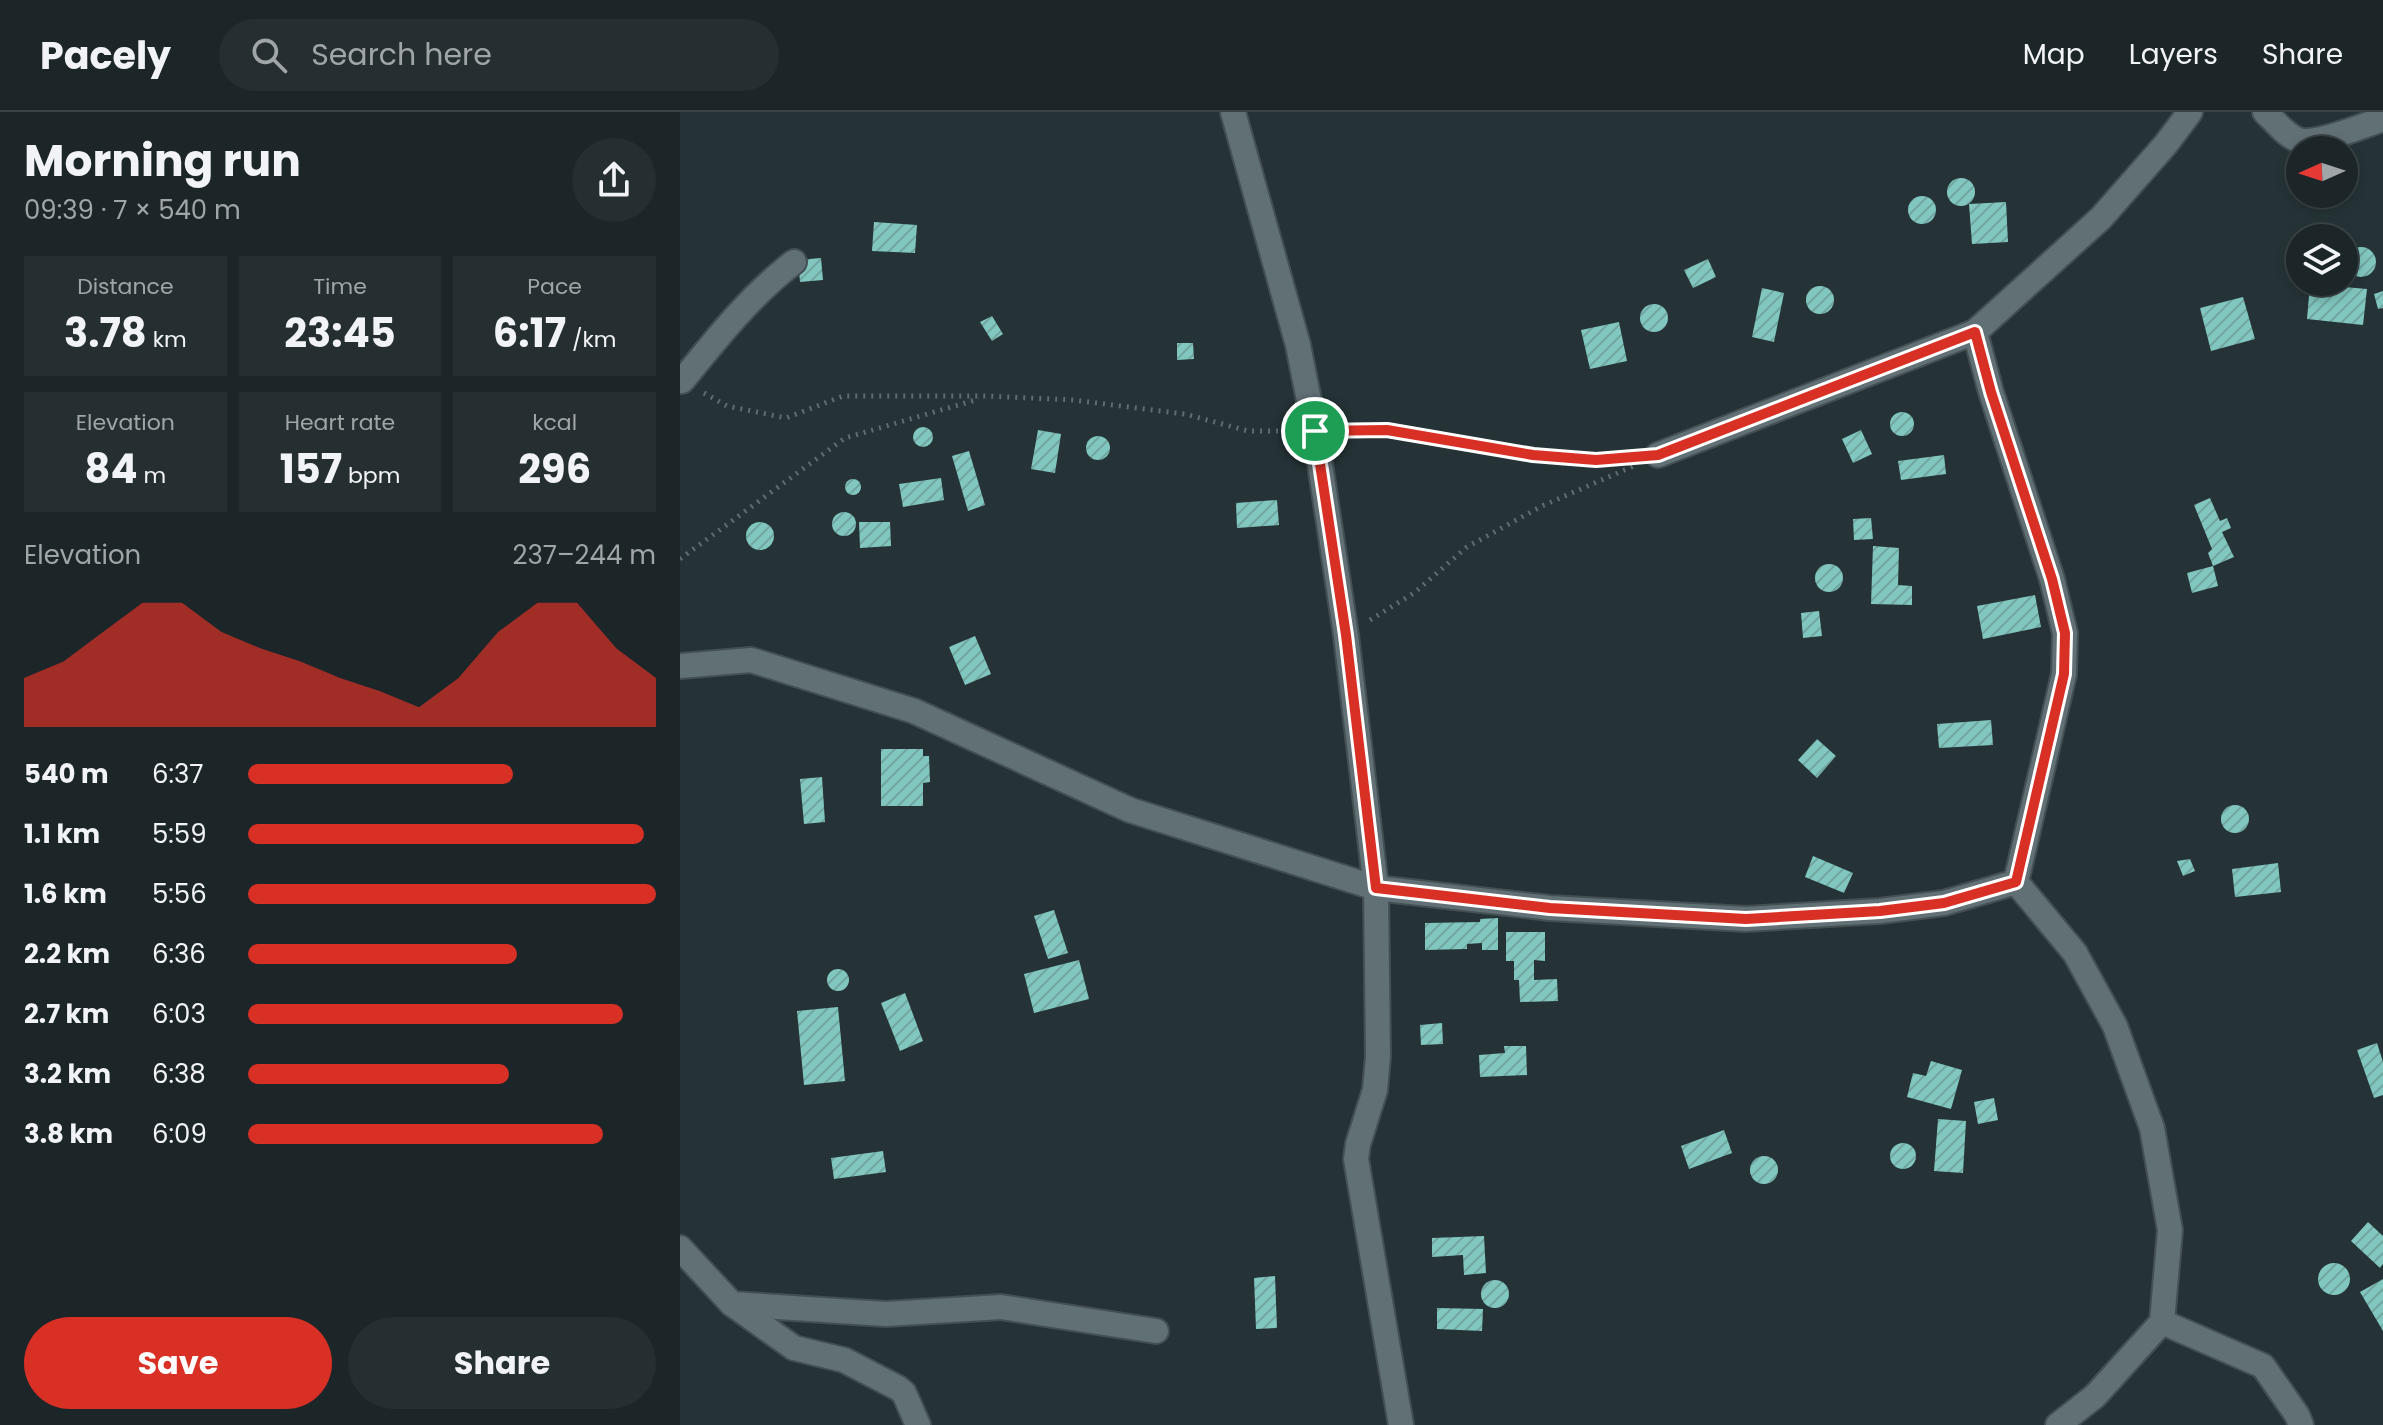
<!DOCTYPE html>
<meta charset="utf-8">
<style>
body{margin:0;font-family:Poppins,sans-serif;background:#252e31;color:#f1f3f6;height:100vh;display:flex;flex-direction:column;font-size:30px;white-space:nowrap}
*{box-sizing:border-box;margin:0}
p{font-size:26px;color:#a0a5a8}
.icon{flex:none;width:44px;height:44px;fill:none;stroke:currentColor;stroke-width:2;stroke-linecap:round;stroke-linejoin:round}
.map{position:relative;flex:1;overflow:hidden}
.sheet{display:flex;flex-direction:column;background:#1c2629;width:680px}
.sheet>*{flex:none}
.needle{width:52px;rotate:267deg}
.fabs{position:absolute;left:1606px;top:24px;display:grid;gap:16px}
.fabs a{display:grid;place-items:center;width:72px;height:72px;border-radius:50%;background:#1c2629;box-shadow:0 4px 12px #0003,0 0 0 2px #3a4346;font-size:40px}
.pin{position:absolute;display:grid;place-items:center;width:68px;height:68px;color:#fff;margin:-34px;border:4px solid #fff;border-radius:50%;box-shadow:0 2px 8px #0007}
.round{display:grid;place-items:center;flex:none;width:84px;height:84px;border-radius:42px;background:#252e31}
.summary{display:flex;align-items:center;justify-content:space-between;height:136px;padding:0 24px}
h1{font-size:44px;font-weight:700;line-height:60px}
.metrics{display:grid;grid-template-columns:repeat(3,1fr);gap:12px;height:136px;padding:8px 24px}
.metrics div{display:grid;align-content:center;border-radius:0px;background:#252e31;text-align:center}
.metrics b{font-size:40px;font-weight:700}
.metrics small{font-size:22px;font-weight:400}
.metrics p{font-size:22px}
.chart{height:224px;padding:16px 24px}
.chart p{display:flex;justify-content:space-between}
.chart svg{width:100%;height:144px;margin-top:8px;fill:#d93025;opacity:.7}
.button{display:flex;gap:16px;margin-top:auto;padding:16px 24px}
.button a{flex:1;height:92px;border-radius:48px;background:#d93025;color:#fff;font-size:32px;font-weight:700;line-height:92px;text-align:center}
.button a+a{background:#252e31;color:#f1f3f6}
ul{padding:0 24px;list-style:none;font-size:26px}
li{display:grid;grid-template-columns:128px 96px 1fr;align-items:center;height:60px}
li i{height:20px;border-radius:10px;background:#d93025}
header{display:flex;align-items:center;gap:48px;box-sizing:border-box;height:112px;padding:0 40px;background:#1c2629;border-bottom:2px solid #3a4346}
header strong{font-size:38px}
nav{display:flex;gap:44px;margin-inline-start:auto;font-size:28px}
.search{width:560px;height:72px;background:#252e31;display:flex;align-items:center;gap:20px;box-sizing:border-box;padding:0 28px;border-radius:44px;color:#a0a5a8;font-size:30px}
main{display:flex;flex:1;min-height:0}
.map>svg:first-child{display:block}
.building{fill:url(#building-hatch)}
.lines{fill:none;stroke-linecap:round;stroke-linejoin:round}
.street-casing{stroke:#434f52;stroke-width:28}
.path{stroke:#606c70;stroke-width:5;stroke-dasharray:2 6;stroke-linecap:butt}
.street{stroke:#617075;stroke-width:24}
.route-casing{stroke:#fff;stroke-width:16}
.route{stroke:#d93025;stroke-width:10}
</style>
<header>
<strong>Pacely</strong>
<div class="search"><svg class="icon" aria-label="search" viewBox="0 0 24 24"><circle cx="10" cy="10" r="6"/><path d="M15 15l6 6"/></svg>Search here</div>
<nav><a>Map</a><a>Layers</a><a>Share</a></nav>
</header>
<main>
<section class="sheet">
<div class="summary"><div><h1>Morning run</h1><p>09:39 · 7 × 540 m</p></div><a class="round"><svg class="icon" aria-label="share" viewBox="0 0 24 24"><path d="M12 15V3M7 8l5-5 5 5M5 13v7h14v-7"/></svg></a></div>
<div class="metrics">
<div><p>Distance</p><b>3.78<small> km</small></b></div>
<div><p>Time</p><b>23:45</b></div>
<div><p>Pace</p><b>6:17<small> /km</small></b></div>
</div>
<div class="metrics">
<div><p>Elevation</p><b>84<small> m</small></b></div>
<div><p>Heart rate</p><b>157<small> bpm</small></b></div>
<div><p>kcal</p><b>296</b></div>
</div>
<div class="chart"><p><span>Elevation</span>237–244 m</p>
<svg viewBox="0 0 160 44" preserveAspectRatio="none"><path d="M0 44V29L10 24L20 15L30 6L40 6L50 15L60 20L70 24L80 29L90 33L100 38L110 29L120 15L130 6L140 6L150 20L160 29V44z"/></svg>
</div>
<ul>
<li><b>540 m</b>6:37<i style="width:65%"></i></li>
<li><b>1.1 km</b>5:59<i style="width:97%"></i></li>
<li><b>1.6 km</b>5:56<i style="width:100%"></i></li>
<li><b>2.2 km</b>6:36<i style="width:66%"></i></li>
<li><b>2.7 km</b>6:03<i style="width:92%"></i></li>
<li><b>3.2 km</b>6:38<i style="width:64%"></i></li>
<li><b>3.8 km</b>6:09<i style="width:87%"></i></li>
</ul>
<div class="button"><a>Save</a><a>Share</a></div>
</section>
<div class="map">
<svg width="1703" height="1313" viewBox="0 0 1703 1313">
<defs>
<pattern id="building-hatch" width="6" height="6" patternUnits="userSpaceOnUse" patternTransform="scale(2)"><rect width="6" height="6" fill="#81c7bf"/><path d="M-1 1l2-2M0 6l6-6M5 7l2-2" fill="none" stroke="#71a6a0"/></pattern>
</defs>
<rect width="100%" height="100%" fill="#253337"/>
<!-- building -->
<g class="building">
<circle cx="1281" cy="80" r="14"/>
<circle cx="1242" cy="98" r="14"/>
<path d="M1326 90 1328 130 1292 132 1289 92Z"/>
<path d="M194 110 237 113 235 141 192 139Z"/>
<circle cx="1681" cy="150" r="15"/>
<path d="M141 146 143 168 120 170 118 148Z"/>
<path d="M1028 147 1036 165 1013 176 1004 158Z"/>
<path d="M1630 172 1687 177 1683 213 1627 207Z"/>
<circle cx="1140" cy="188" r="14"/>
<path d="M1082 176 1104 181 1094 230 1072 225Z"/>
<path d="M1703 179V196L1698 197 1694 182Z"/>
<path d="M1563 185 1575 227 1531 239 1520 196Z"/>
<circle cx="974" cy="206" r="14"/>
<path d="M312 204 323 222 312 229 300 210Z"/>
<path d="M939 210 947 249 910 257 901 218Z"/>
<path d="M497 231H513L514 247 497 248Z"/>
<circle cx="1222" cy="312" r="12"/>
<circle cx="243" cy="325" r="10"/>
<path d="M358 318 381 322 375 361 351 357Z"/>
<path d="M1181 318 1192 342 1173 351 1162 327Z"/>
<circle cx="418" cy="336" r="12"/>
<path d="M289 339 305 393 288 399 272 344Z"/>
<path d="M1264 343 1266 362 1221 368 1218 349Z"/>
<path d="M261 366 264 388 223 395 219 372Z"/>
<circle cx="173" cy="375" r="8"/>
<path d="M1530 386 1540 409 1547 406 1551 416 1542 420 1554 445 1533 454 1528 441 1532 437 1514 393Z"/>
<path d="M597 388 599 413 557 416 556 391Z"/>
<circle cx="164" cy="412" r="12"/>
<path d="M1191 406 1193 427 1174 428 1173 407Z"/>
<circle cx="80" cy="424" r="14"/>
<path d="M179 410H210L211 434 180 436Z"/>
<path d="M1193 434 1219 436 1218 473 1232 474V493L1191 492Z"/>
<circle cx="1149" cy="466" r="14"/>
<path d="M1533 454 1538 474 1512 481 1507 461Z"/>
<path d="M1355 483 1361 515 1303 527 1297 494Z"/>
<path d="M1139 499 1142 524 1123 526 1121 501Z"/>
<path d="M295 524 311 562 285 573 269 535Z"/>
<path d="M1311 608 1313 633 1259 636 1257 612Z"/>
<path d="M1137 627 1156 644 1137 666 1118 648Z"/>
<path d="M201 637H243V644H249L250 670 243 671V694H201Z"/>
<path d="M142 665 145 710 124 712 120 667Z"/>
<circle cx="1555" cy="707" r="14"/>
<path d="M1133 744 1173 761 1164 781 1125 765Z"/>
<path d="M1510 747 1515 759 1503 764 1497 749Z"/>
<path d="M1598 751 1601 780 1555 785 1552 757Z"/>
<path d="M374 798 388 841 368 847 354 804Z"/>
<path d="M818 806V838H802V831L787 832V837L745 838V811L800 810V807Z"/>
<path d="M826 820H865V849L854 848V868L877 867 878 889 840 890 839 868H834V849H826Z"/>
<path d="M399 848 409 887 354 901 344 862Z"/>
<circle cx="158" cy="868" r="11"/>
<path d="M225 881 243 929 220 939 201 891Z"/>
<path d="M158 895 165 969 124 973 117 899Z"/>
<path d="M762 911 763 932 741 933 740 913Z"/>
<path d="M1697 931 1703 950V983L1694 986 1677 938Z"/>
<path d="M824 934H846L847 963 800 965 799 943 825 941Z"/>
<path d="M1251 949 1282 958 1271 997 1227 985 1233 961 1246 964Z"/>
<path d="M1314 986 1318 1008 1298 1012 1294 990Z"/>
<path d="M1258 1007 1286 1009 1283 1061 1254 1059Z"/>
<path d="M1044 1018 1052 1041 1009 1057 1001 1034Z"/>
<circle cx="1223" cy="1044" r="13"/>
<path d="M203 1039 206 1060 154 1067 151 1046Z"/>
<circle cx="1084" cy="1058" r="14"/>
<path d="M1688 1110 1703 1124V1152L1700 1156 1671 1129Z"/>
<path d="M804 1124 806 1161 784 1163 783 1143 752 1145V1126Z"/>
<circle cx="1654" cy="1167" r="16"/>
<path d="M595 1164 597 1216 576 1217 574 1166Z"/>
<path d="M1703 1167V1219L1680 1180Z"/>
<circle cx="815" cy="1182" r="14"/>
<path d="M757 1196 803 1197 802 1219 757 1217Z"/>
</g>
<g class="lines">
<!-- street casing -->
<g class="street-casing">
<g id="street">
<path d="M553 0 618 233 635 319 666 523 696 776 698 944 695 978 678 1032 676 1047 721 1313"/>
<path d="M1585 0C1595 9 1605 23 1618 28 1636 34 1684 13 1703 7"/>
<path d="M0 269H2C37 226 70 184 114 150"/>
<path d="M978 343 1295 220"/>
<path d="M0 554 71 548 234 599 450 698 696 776 870 796 1066 807 1200 799 1264 791 1336 770"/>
<path d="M0 1136 52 1192 206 1202 321 1195 476 1219"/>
<path d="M52 1192 114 1236 164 1248 218 1276 224 1281 238 1313"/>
<path d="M1482 1210 1583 1254 1617 1303 1621 1313"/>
<path d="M1378 1313 1415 1284 1482 1210 1490 1118 1472 1016 1435 914 1395 841 1336 770 1384 562 1385 521 1372 467 1311 280 1295 220 1421 106 1486 32 1510 0"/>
</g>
</g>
<!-- path -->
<g class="path">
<path d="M24 281 47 294 106 306 163 284H307L394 288 505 302 568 319H611"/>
<path d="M661 319 707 318 853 343 916 348 952 345"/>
<path d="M0 447 165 326 299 287"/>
<path d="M690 508 734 481 787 435 862 394 956 353"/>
</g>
<!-- street -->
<use href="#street" class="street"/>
</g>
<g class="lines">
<!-- route casing -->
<g class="route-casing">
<path id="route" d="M1295 220 1311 280 1372 467 1385 521 1384 562 1336 770 1264 791 1200 799 1066 807 870 796 696 776 666 523 635 319 707 318 853 343 916 348 978 343Z"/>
</g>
<!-- route -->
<use href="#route" class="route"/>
</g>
</svg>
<div class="fabs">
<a><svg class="needle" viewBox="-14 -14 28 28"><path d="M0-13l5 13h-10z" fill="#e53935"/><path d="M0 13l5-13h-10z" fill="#a0a5a8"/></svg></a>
<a><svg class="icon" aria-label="layers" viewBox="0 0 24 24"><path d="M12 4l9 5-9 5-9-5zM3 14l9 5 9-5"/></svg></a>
</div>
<div class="pin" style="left:635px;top:319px;background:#1e9e55"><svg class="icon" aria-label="arrive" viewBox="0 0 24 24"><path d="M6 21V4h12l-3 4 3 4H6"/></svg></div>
</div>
</main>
